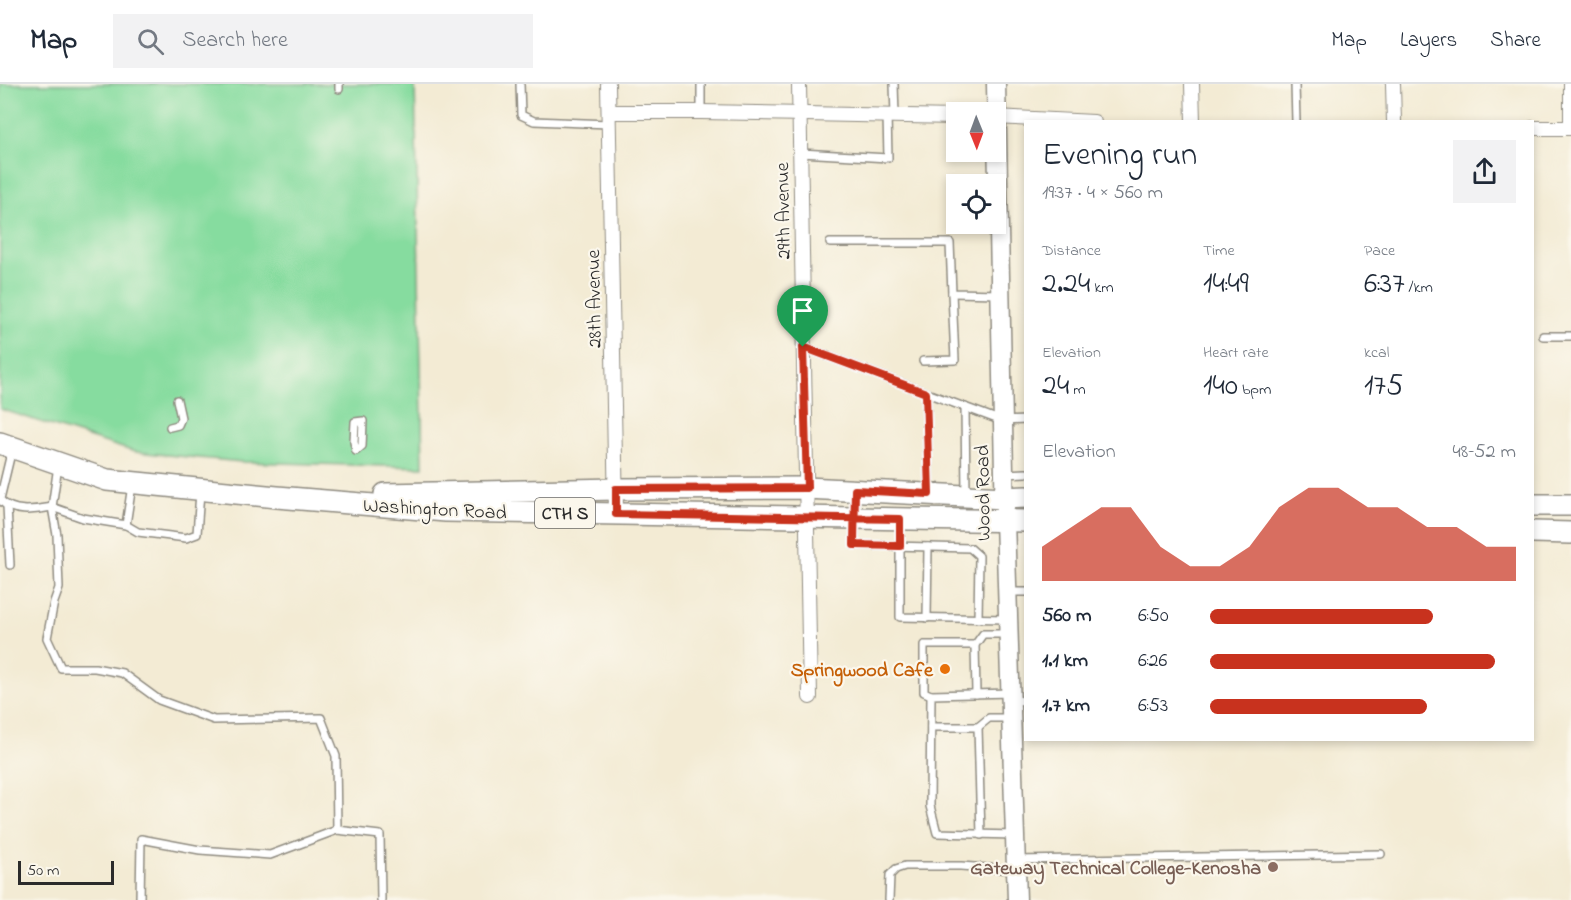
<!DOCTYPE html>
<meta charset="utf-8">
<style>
body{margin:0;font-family:"Indie Flower",sans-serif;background:#f2f2f3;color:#1f2937;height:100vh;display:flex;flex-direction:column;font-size:22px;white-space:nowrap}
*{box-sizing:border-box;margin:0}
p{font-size:20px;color:#747a83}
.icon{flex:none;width:33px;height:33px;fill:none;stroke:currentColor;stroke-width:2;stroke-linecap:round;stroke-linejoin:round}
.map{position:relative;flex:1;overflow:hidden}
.details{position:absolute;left:1024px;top:36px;width:510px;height:621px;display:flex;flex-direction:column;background:#fff;border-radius:0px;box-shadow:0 3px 9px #0003}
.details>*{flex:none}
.needle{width:39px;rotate:179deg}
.fabs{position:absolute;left:946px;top:18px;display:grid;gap:12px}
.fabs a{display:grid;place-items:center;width:60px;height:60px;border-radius:0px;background:#fff;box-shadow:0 3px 9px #0003;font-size:30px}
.scale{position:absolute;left:18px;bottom:15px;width:96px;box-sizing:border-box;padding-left:6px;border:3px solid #2b2b2b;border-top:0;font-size:16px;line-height:21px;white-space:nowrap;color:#2b2b2b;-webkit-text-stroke:4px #fbf7ec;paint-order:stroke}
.pin{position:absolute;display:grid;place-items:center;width:51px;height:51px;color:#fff;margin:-62px -26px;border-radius:50% 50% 50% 0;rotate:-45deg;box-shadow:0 0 6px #0007}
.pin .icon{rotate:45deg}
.round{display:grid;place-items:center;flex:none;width:63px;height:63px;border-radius:0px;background:#f2f2f3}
.head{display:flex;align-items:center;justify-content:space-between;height:102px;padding:0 18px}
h1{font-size:33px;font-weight:600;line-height:45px}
.metrics{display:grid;grid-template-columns:repeat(3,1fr);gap:9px;height:102px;padding:6px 18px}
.metrics div{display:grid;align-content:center}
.metrics b{font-size:30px;font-weight:600}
.metrics small{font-size:16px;font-weight:400}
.metrics p{font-size:16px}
.chart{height:168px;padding:12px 18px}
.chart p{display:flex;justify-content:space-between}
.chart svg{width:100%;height:108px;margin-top:6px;fill:#c8321e;opacity:.7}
ul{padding:0 18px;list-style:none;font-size:20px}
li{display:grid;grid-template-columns:96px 72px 1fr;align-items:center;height:45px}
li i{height:15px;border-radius:8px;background:#c8321e}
header{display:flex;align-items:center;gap:36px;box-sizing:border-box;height:84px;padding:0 30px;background:#fff;border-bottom:2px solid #e0e1e3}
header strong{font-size:28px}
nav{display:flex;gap:33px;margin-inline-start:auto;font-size:21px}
.search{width:420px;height:54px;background:#f2f2f3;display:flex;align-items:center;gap:15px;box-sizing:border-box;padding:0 21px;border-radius:0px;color:#747a83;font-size:22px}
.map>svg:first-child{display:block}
.green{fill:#86dc9f;stroke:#588465;stroke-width:1.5}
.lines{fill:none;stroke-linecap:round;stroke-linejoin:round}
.lane-casing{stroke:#8f8b80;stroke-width:10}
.street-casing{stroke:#8f8b80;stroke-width:16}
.secondary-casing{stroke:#8f8b80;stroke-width:21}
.primary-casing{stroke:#8f8b80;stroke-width:24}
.lane{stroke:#fff;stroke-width:7}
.street{stroke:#fff;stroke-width:14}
.secondary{stroke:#fff;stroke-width:18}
.primary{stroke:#fff;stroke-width:21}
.route-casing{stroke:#fff;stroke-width:12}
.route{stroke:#c8321e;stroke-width:8}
.food-dot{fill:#e8710a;stroke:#fbf7ec;stroke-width:2}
.education-dot{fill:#8d6e63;stroke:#fbf7ec;stroke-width:2}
.labels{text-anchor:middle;stroke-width:4.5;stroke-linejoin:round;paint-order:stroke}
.shield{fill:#fbf7ec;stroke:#696865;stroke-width:1.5}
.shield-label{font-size:18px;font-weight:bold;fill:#2b2b2b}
.street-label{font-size:20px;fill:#2b2b2b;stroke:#fbf7ec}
.food-label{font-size:20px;font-weight:bold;fill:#c56008;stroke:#fbf7ec;text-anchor:end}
.education-label{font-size:20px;font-weight:bold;fill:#785e54;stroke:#fbf7ec;text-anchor:end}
</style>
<header>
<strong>Map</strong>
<div class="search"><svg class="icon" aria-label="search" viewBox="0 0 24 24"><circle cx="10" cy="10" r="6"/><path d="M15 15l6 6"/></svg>Search here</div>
<nav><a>Map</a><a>Layers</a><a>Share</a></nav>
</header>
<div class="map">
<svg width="1571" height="816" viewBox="0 0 1571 816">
<rect width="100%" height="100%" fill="#fbf7ec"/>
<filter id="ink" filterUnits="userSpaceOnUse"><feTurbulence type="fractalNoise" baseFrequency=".0167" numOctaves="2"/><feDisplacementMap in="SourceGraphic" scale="12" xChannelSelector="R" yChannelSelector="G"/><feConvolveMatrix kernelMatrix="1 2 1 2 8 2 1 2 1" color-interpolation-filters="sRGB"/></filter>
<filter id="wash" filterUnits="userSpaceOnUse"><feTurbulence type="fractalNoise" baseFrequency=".008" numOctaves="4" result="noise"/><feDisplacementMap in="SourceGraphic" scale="24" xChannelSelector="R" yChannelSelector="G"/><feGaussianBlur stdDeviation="1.35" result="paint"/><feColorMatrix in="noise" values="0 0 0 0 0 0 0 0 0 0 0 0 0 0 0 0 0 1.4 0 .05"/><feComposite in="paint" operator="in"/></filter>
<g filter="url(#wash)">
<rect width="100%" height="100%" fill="#f3ebd4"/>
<!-- green -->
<path class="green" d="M0 0H415L423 383 242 378 135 368 0 325Z"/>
</g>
<g filter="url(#ink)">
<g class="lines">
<!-- lane casing -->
<g class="lane-casing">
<g id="lane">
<path d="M339 0V5"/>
<path d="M520 0 521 31 534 37 609 40"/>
<path d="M701 0V28"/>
<path d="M894 0 895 32"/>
<path d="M1295 0 1296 38"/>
<path d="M801 69 888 74 887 31"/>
<path d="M830 159H950L952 209 1000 210"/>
<path d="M1543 252H1571"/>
<path d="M803 263 1002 337 1026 336"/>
<path d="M923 277 955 276 952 209"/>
<path d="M926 309 929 407"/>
<path d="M965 323 966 410"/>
<path d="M363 337 362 362 356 367 354 358 355 338Z"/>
<path d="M170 343 178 341 181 334 177 316"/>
<path d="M58 382 52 423 83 434 126 441"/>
<path d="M1005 390 1026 389"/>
<path d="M132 401 126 441 138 448 186 454 197 450 200 408"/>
<path d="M855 410 854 461 970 464 979 472 978 535"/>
<path d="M0 415 12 365"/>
<path d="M0 416C14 430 34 426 52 423L57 451 59 504 54 518 47 554 61 584H95L122 589 159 616 214 636 321 634 336 672 337 746"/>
<path d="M7 422 10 481"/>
<path d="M900 437V533L1006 535"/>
<path d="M1008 508H1026"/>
<path d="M927 534 928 463"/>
<path d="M975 561 983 550H1009"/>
<path d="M1011 609 931 611 930 722 937 749 1013 751"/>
<path d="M931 611 924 608V561H975L976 610"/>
<path d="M1011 616 1026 617"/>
<path d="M931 643H978L989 634H1009"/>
<path d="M978 643 981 751"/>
<path d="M1016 776 1381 770"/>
<path d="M140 816 141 755 200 766 270 771 337 746 380 751 381 816"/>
<path d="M889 816 890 791 896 785 905 782H961L1014 786"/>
</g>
</g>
<!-- street casing -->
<g class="street-casing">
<g id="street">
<path d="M608 0 616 430"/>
<path d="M799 0 810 613"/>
<path d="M1192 0 1193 38"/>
<path d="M1393 0 1394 38"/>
<path d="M1571 0V39"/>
<path d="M609 28H701L957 33"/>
<path d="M996 33 1094 38"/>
<path d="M1533 44H1571"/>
</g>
</g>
<!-- secondary casing -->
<g class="secondary-casing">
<path id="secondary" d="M996 0 1005 436 1017 816"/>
</g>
<!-- primary casing -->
<g class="primary-casing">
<g id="primary">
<path d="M0 359 107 396 277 413 446 427 1026 437"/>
<path d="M385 410 616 405 806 404 1005 414 1026 413"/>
<path d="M1533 421H1571"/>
<path d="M1533 448 1571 449"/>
</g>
</g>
<!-- lane -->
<use href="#lane" class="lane"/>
<!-- street -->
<use href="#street" class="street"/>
<!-- secondary -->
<use href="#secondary" class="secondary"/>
<!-- primary -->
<use href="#primary" class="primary"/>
</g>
</g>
<g class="lines" filter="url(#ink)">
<!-- route casing -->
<g class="route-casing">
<path id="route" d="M803 263 807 404 616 405V430L900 435V462L854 461 855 406 929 410 926 309 803 263"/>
</g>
<!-- route -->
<use href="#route" class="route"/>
</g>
<!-- markers -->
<circle class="food-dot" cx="945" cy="585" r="6"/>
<circle class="education-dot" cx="1273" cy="783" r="6"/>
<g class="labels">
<!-- shield labels -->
<rect class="shield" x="535" y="414" width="60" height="30" rx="4.5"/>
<g class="shield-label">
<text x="565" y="435">CTH S</text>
</g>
<!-- street labels -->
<g class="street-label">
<text transform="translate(782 127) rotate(-91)" y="7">29th Avenue</text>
<text transform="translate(593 215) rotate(-91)" y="7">28th Avenue</text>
<text transform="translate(982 409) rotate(-91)" y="7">Wood Road</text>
<text transform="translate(435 424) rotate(3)" y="7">Washington Road</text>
</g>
<!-- food labels -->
<g class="food-label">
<text x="933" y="592">Springwood Cafe</text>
</g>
<!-- education labels -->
<g class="education-label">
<text x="1261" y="790">Gateway Technical College-Kenosha</text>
</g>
</g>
</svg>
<div class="fabs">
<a><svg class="needle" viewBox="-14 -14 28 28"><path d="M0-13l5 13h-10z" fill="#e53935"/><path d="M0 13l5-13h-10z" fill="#747a83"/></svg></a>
<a><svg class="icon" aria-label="locate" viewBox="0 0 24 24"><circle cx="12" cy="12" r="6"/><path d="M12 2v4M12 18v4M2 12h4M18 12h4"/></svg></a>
</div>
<div class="scale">50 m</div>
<div class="pin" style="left:803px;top:263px;background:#1e9e55"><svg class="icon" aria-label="arrive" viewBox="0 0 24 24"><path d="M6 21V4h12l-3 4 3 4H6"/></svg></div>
<section class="details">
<div class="head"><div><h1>Evening run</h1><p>19:37 · 4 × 560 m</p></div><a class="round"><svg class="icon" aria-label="share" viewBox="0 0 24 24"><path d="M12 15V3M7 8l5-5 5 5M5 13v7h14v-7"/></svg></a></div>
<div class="metrics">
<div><p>Distance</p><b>2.24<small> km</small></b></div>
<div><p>Time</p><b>14:49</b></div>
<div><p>Pace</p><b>6:37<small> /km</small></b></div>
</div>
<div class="metrics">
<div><p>Elevation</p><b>24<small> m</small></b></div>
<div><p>Heart rate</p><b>140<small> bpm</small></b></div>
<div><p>kcal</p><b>175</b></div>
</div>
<div class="chart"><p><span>Elevation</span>48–52 m</p>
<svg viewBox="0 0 160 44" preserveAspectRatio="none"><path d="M0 44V30L10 22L20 14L30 14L40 30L50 38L60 38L70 30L80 14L90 6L100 6L110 14L120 14L130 22L140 22L150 30L160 30V44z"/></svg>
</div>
<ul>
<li><b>560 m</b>6:50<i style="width:73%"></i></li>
<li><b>1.1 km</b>6:26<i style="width:93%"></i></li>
<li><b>1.7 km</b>6:53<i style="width:71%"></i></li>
</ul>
</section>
</div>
